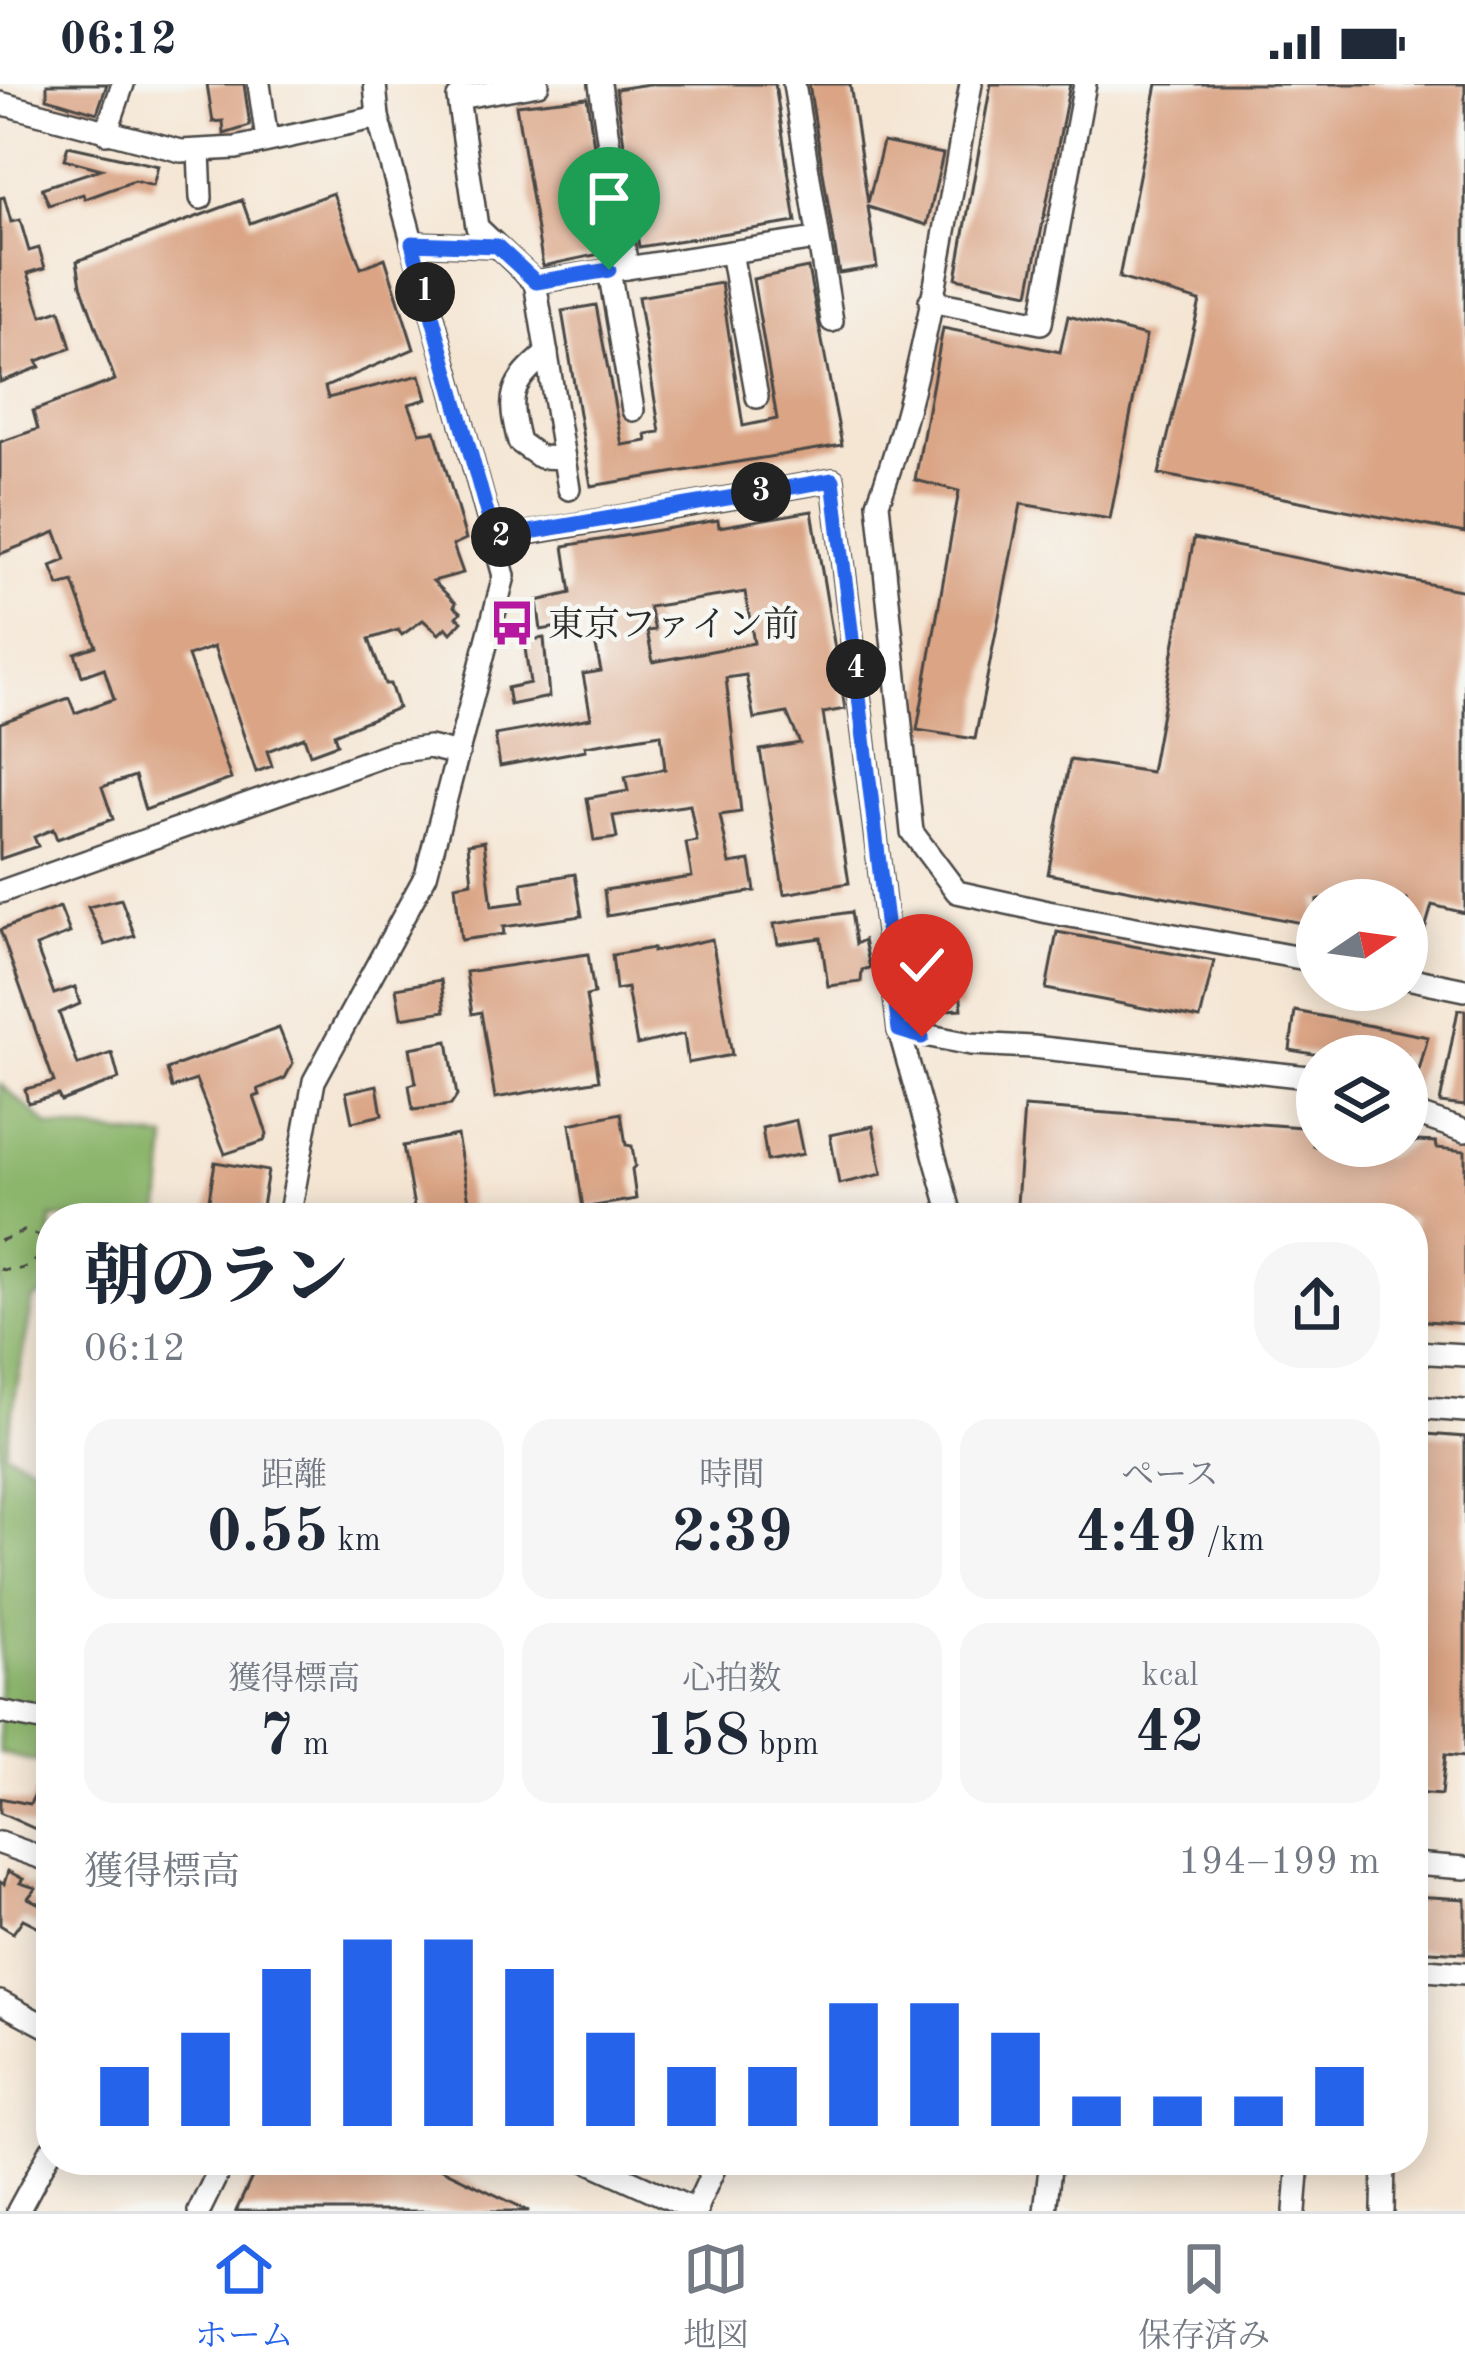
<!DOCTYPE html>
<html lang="ja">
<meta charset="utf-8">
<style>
body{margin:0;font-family:"Old Standard TT","Noto Serif JP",serif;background:#f6f6f7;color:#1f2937;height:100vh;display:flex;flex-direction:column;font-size:45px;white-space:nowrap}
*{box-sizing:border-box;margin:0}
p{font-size:39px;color:#747a83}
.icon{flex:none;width:66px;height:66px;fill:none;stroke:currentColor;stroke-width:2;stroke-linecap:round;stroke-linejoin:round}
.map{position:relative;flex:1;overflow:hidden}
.drawer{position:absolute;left:36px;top:1119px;width:1392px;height:972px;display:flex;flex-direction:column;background:#fff;border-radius:48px;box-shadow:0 6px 30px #0003}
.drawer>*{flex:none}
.needle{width:78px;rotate:77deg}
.fabs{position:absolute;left:1296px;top:795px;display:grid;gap:24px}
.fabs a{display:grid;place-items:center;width:132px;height:132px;border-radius:50%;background:#fff;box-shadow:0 6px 30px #0003;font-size:60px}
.pin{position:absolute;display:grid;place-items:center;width:102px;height:102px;color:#fff;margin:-123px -51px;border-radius:50% 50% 50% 0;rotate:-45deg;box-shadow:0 0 12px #0007}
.pin .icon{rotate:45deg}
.km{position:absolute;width:60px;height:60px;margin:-30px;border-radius:50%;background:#222;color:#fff;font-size:33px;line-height:60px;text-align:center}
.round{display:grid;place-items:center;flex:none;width:126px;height:126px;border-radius:48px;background:#f6f6f7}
.headline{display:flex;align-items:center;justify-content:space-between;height:204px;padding:0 48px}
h1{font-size:66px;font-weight:800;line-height:90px}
.stats{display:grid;grid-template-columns:repeat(3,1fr);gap:18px;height:204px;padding:12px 48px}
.stats div{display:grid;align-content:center;border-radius:30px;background:#f6f6f7;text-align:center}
.stats b{font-size:60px;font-weight:800}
.stats small{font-size:33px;font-weight:400}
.stats p{font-size:33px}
.chart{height:336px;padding:24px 48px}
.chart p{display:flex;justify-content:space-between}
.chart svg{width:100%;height:216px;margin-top:12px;stroke:#2563eb;stroke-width:6}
.status{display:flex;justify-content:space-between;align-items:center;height:84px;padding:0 60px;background:#fff;direction:ltr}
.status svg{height:33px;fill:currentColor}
.dock{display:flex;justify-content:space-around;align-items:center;height:168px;border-top:3px solid #e0e1e3;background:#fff;font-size:33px;color:#747a83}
.dock a{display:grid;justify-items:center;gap:6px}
.dock .active{color:#2563eb}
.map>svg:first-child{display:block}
.forest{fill:#8db66d;stroke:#5c704c;stroke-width:3}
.building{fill:#daa485;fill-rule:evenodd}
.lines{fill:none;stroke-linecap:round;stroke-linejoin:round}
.minor-casing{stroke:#494744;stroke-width:26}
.path{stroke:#494744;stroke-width:3;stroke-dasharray:9 9;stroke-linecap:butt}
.minor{stroke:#fff;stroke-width:21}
.route-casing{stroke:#fff;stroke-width:24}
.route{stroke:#2563eb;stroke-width:15}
.labels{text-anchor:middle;stroke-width:9;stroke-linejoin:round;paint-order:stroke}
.poi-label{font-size:36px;fill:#2b2b2b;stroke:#f6f6f2;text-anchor:start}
</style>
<div class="status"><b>06:12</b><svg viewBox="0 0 49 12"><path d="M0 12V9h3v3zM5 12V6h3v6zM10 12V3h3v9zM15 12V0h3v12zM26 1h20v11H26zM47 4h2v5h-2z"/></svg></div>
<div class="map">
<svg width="1465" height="2127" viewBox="0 0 1465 2127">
<rect width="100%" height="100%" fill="#f6f6f2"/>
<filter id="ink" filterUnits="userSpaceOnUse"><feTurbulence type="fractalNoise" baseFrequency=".00833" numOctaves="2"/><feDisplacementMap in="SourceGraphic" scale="24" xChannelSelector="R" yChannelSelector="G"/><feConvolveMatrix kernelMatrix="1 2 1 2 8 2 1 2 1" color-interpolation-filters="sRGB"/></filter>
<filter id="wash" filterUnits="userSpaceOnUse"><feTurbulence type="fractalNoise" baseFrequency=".004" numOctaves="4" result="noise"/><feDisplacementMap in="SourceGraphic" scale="48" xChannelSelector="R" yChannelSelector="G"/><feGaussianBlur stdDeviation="2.7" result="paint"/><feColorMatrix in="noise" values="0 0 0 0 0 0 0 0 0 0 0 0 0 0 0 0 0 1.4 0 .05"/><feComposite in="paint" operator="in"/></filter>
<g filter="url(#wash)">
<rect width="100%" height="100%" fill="#f5e6d4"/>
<!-- forest -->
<path class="forest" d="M0 1000 49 1042 167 1055 160 1134H51V1206L33 1216 5 1368 51 1391V1587L37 1678 0 1669Z"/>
<g id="blocks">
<!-- building -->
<g class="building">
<path d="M47 0H107L97 29 47 14Z"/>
<path d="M207 0H244L250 42 224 50 223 37 213 38Z"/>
<path d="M649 0H775L796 138 639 163 616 5Z"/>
<path d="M809 0H850L868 119 883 58 943 70 927 141 868 123 877 183 839 189Z"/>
<path d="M991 0H1070L1029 209 956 194Z"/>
<path d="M1157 0H1465V449L1159 390 1200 217 1119 194Z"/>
<path d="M587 13 609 168 543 182 516 21Z"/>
<path d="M68 62 158 82 153 102 134 97 85 115 83 110 49 121 42 104 101 85 64 75Z"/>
<path d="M333 109 361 184 385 174 414 265 325 303 328 314 420 291 427 315 409 320 420 349 435 347 466 455 453 461 463 489 433 497 456 519 454 522 461 528 457 533 462 537 451 549 446 543 439 550 423 536 402 551 398 546 369 555 385 600H390L398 624 334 650 337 660 310 670 304 653 267 667 272 682 256 688 214 563 188 572 231 695 145 726 135 692 102 703 113 735 57 755 53 745 34 753 38 762 0 775V639L69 614 75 629 114 615 104 584 82 592 75 569 96 562 73 498 59 502 51 482 66 476 56 448 0 470V358L38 345 33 327 115 296 81 201 77 177 242 116 250 139Z"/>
<path d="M4 113 11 138 20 136 29 167 39 164 45 184 28 189 42 232 60 226 71 264 37 277 40 283 0 298V114Z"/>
<path d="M808 184 842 361 591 402 562 227 596 221 622 361 647 357 646 350 660 348 638 213 721 199 743 342 777 335 753 195Z"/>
<path d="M1068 232 1146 252 1110 435 1021 420 975 655 917 646 959 407 915 396 943 244 1060 268Z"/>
<path d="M812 427 845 625 823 629 849 799 784 810 760 666 800 659 787 629 754 635 746 591 726 594 741 728 720 731 730 780 750 777 755 807 607 832 604 806 692 793 686 759 697 757 690 721 613 732 617 754 594 757 587 714 628 707 625 693 665 685 661 650 585 662 586 666 500 682 495 651 591 634 583 590 601 587 590 533 557 538 558 543 541 546 537 517 571 509 564 462 718 436 719 443ZM745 508 754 559 653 578 647 547 655 546 649 523Z"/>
<path d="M1194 454 1465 507V829L1432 821 1420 862 1407 859V816H1317V842L1048 790 1070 676 1151 688Z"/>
<path d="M544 554 549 613 510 621 507 604 530 599 524 557Z"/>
<path d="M484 757 492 822 524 818 522 799 575 790 582 832 503 843 504 850 461 856 455 801 472 798 468 760Z"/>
<path d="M121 815 135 852 105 861 88 823Z"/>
<path d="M60 823 70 849 36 862 54 910 75 903 80 920 59 929 78 981 112 969 119 995 61 1017 58 1011 28 1019 25 1005 54 998 0 846Z"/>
<path d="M851 828 856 860 864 856 870 884 862 886 861 898 828 902 821 854 778 860 774 840Z"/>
<path d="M1057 848 1214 877 1200 935 1046 905Z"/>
<path d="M712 855 732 971 688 979 684 950 637 961 627 904 616 906 612 871 653 864V868Z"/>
<path d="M588 870 594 910 586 912 599 996 495 1014 481 928 472 930 466 888Z"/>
<path d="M956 872 962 925 926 927 922 876Z"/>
<path d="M441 896 445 927 401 934 396 904Z"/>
<path d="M1458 926H1465V1022L1440 1019Z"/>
<path d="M1295 927 1428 953 1412 1013 1407 1012V972H1325L1290 966Z"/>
<path d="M279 944 293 979 285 994 258 1005 260 1011 254 1013 267 1050 264 1057 225 1070 196 996 172 1004 167 985Z"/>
<path d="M448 957 457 1012 451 1021 413 1026 409 1001 416 999 410 964Z"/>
<path d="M377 1001 382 1031 352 1038 346 1008Z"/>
<path d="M1024 1023 1315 1044 1313 1062H1383L1382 1075 1417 1057 1436 1058 1437 1064 1465 1067V1240L1413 1236V1134H1016Z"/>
<path d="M621 1029 626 1061 632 1062 635 1082 632 1085 636 1115 583 1124 570 1040Z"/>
<path d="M796 1036 803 1070 767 1077 762 1044Z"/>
<path d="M873 1042 882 1090 839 1100 830 1051Z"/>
<path d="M457 1051 472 1134H416L403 1062Z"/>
<path d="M215 1078 268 1087 260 1134H206Z"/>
<path d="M1413 1349 1465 1353V1673L1445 1671 1441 1711 1413 1709Z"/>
<path d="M36 1708 51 1713V1752L0 1729V1714L30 1720Z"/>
<path d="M8 1787 23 1795 20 1799 36 1804 28 1814 51 1826V1849L23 1835 13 1849 0 1841V1798L4 1800Z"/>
<path d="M1413 1812 1465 1815V1869L1413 1866Z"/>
<path d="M260 2076H423L529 2127H236Z"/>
</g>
</g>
</g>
<g filter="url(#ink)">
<use href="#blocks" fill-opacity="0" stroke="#494744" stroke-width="3"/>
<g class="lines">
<!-- minor casing -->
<g class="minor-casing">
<g id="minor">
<path d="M259 0 267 56"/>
<path d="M538 0 458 14 477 143 535 198 569 405"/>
<path d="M600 0 627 184"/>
<path d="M794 0 832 237"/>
<path d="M971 0C945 139 927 285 878 419L912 748 957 808 1048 828 1317 877"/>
<path d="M0 19 181 67 236 64 378 33"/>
<path d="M106 49 123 0"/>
<path d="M199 68 201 114"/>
<path d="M412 159 497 162"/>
<path d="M731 168 757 313"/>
<path d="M609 186 633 326"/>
<path d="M535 198 816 155"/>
<path d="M930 217 1041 239 1085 0"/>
<path d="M547 269C510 300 507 311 519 358L540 373 564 374"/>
<path d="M494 455 833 396 899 946 952 1134"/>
<path d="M0 808 394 668 429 663 458 670"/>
<path d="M1407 894 1465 906"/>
<path d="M899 946 971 960 1033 963 1317 994"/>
<path d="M1407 1027 1465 1047"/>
<path d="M289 1134 314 997 426 791 504 492 378 33 375 0"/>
<path d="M1413 1268 1465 1271"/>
<path d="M1413 1323 1465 1327"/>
<path d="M0 1628 51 1638"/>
<path d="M0 1759 51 1777"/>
<path d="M1413 1780 1465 1784"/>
<path d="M1413 1885 1465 1889"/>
<path d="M0 1918 51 1945"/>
<path d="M585 2076 697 2127"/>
<path d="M695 2126 718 2076"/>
<path d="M18 2127 51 2066"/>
<path d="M199 2127 224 2076"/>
<path d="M1045 2127 1051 2076"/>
<path d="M1295 2127 1299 2076"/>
<path d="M1383 2127 1384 2076"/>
</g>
</g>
<!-- path -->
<g class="path">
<path d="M0 1157 24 1147 51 1155"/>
<path d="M0 1185C26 1190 36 1178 51 1158"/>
</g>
<!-- minor -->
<use href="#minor" class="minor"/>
</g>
</g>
<g class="lines" filter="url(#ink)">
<!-- route casing -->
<g class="route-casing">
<path id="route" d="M609 186 536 198 497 162 412 159 494 454 833 396 899 946 922 953"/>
</g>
<!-- route -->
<use href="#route" class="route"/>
</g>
<!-- icons -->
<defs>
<g id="bus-bare" transform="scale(3.6)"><path d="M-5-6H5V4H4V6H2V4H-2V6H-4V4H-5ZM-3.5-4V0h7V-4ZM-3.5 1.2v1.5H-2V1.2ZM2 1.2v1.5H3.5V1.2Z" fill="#b5179e" stroke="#f6f6f2" stroke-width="2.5" paint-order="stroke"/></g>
</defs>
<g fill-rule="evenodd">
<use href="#bus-bare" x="512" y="539"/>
</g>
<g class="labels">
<!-- poi labels -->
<g class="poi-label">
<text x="548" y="552">東京ファイン前</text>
</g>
</g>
</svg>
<div class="fabs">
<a><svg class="needle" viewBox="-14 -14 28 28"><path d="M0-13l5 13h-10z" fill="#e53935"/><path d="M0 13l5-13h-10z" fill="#747a83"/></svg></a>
<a><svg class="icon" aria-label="layers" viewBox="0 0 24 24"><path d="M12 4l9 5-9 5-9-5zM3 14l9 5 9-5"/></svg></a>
</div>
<div class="pin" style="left:609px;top:186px;background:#1e9e55"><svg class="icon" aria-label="arrive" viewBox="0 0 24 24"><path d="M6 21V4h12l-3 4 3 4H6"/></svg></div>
<div class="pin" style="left:922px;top:953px;background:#d93025"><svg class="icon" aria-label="check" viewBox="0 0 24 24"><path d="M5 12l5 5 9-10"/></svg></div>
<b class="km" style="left:425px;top:208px">1</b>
<b class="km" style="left:501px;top:453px">2</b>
<b class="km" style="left:761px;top:408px">3</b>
<b class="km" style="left:856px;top:585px">4</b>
<section class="drawer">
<div class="headline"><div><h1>朝のラン</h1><p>06:12</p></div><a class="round"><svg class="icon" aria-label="share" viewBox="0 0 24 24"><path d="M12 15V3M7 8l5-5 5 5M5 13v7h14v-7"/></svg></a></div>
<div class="stats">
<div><p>距離</p><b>0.55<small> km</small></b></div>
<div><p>時間</p><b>2:39</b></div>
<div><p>ペース</p><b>4:49<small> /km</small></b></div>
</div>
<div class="stats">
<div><p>獲得標高</p><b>7<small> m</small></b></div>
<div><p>心拍数</p><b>158<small> bpm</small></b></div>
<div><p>kcal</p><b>42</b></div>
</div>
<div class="chart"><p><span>獲得標高</span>194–199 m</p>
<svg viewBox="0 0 160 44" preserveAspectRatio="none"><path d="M5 44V32M15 44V25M25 44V12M35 44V6M45 44V6M55 44V12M65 44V25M75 44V32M85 44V32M95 44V19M105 44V19M115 44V25M125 44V38M135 44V38M145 44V38M155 44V32"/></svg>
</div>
</section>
</div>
<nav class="dock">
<a class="active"><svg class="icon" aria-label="home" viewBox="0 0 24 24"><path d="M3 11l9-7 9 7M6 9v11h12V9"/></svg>ホーム</a>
<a><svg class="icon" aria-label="map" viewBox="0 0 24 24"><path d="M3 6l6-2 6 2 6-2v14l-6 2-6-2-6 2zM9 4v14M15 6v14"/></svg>地図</a>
<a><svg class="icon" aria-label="saved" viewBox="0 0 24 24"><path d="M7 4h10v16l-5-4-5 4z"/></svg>保存済み</a>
</nav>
